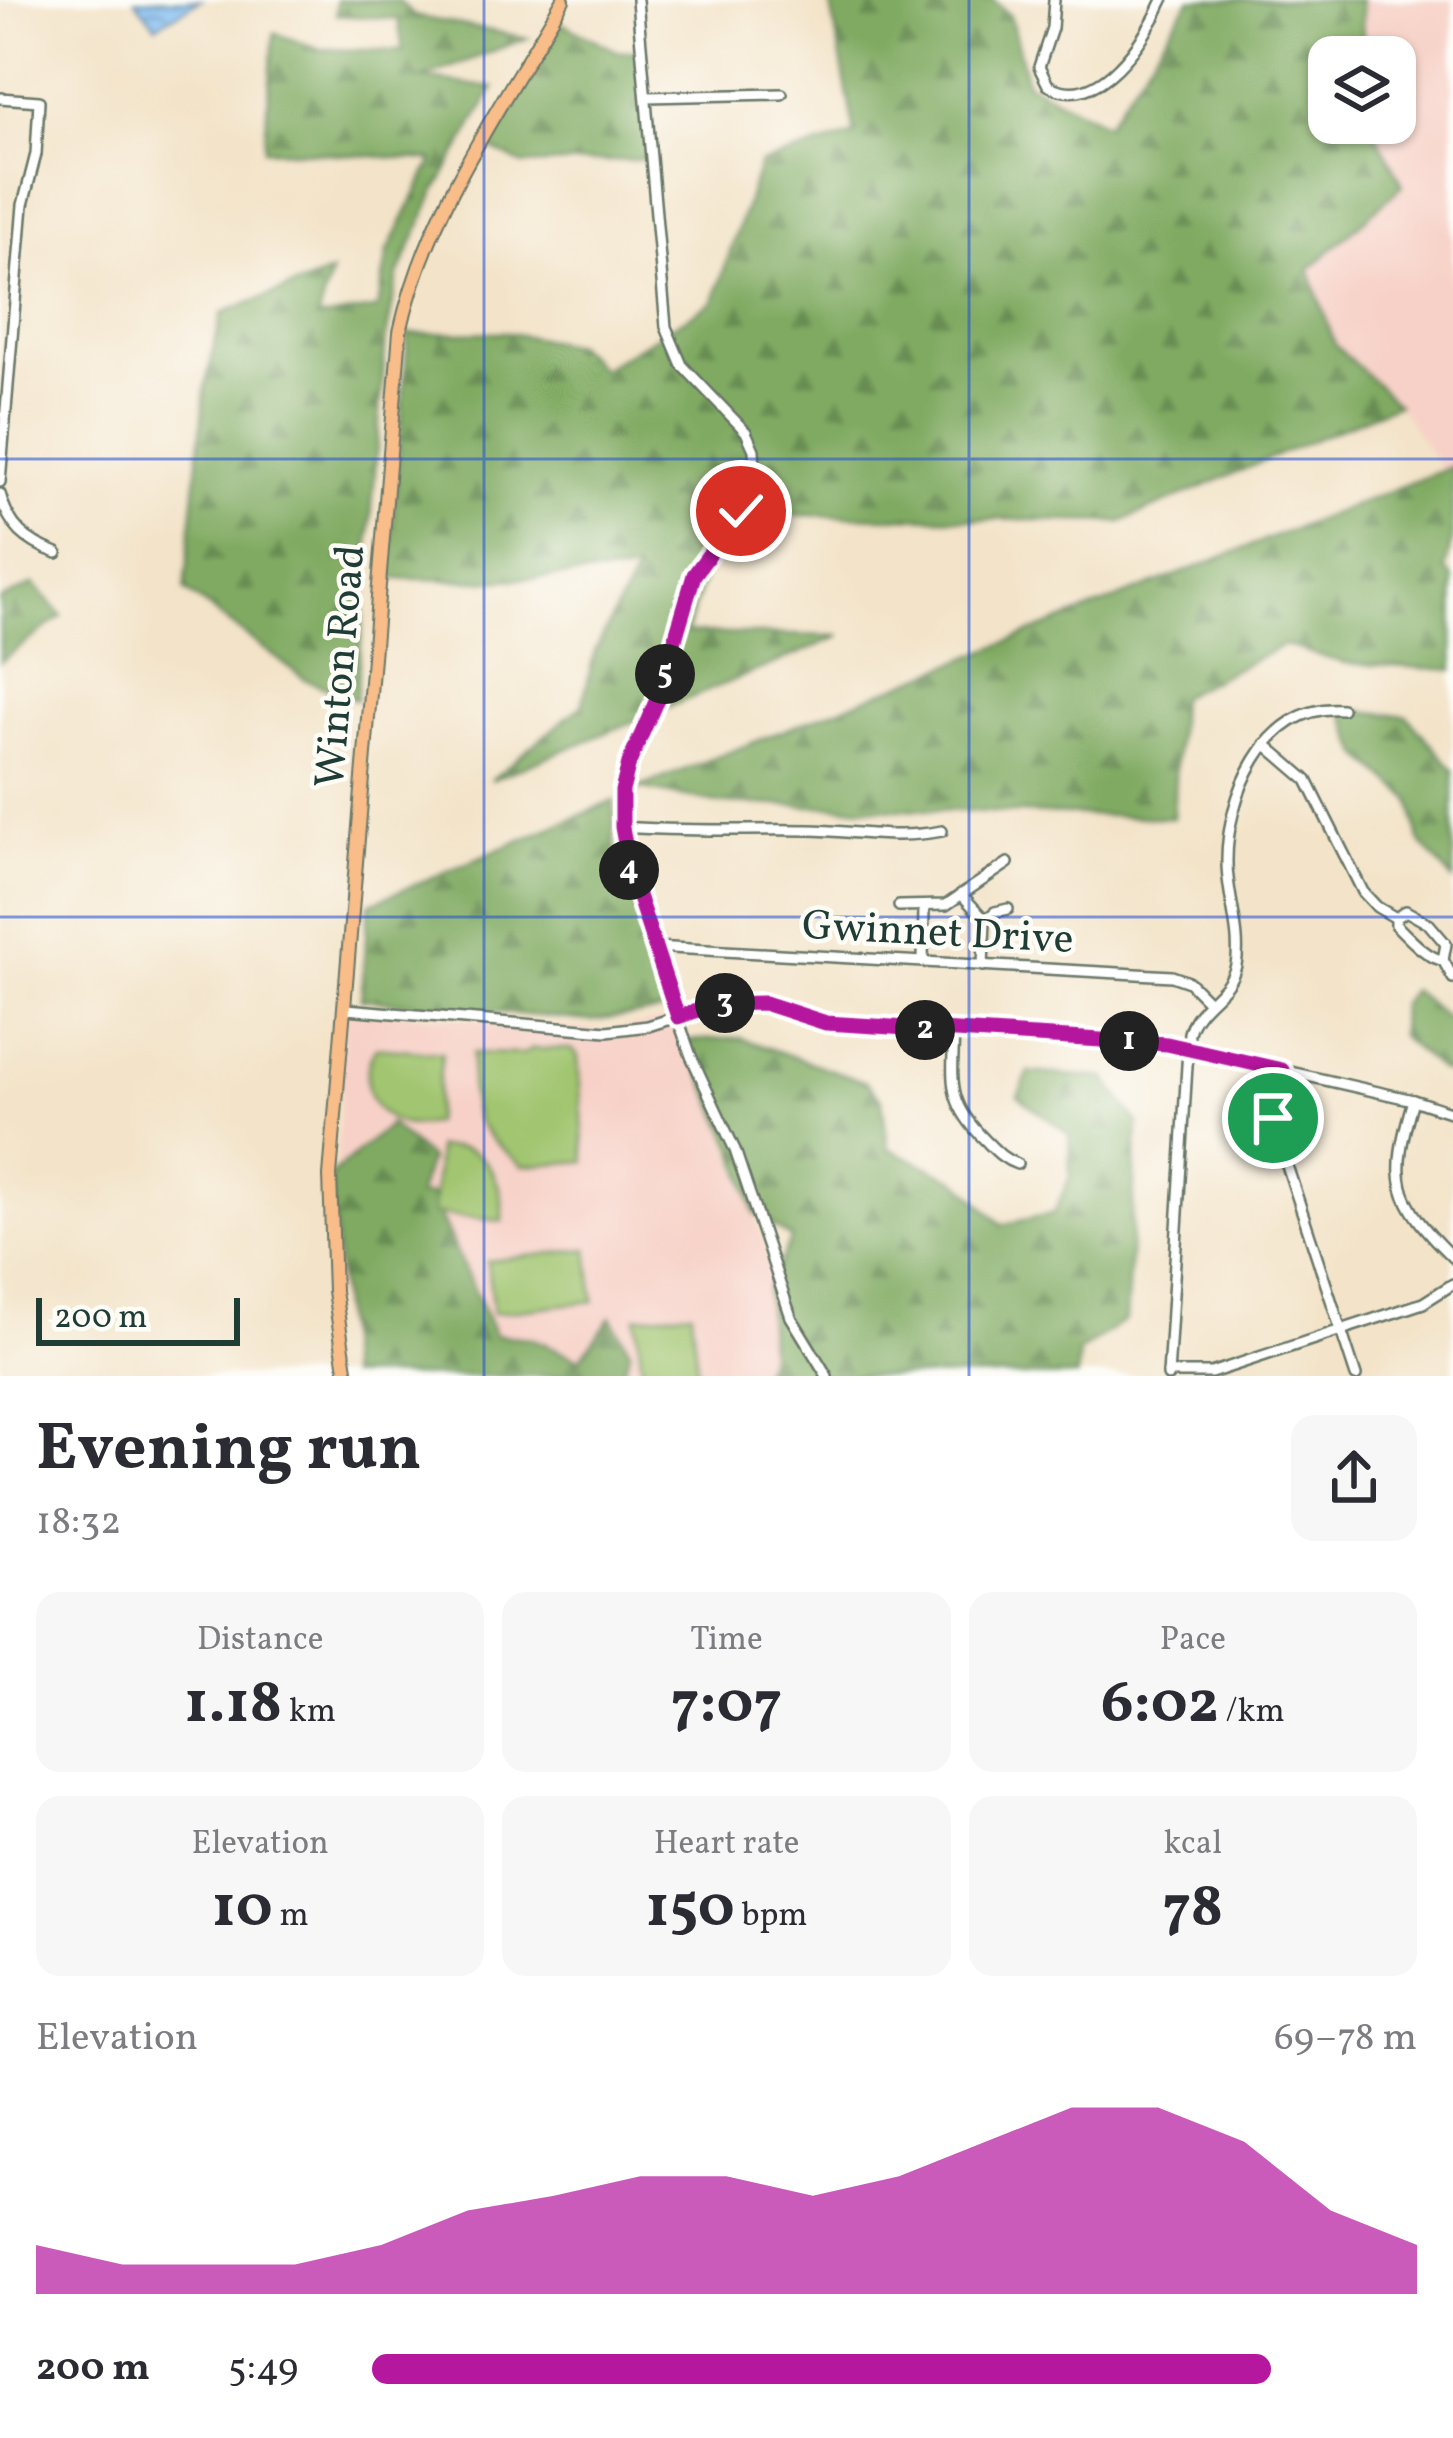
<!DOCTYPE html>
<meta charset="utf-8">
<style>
body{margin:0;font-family:Vollkorn,serif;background:#f7f7f7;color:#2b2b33;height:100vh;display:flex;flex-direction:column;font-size:45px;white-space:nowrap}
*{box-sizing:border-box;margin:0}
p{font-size:39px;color:#7c7c81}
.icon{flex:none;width:66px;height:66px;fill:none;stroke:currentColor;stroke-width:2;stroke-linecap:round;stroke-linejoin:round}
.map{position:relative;height:1376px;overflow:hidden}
.details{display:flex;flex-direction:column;background:#fff;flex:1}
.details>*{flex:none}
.tools{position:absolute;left:1308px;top:36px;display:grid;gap:24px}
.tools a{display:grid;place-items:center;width:108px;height:108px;border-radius:24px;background:#fff;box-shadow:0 3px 9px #0004;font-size:60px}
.scale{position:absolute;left:36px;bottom:30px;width:204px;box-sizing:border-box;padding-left:12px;border:6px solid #1f3d34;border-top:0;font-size:33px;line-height:42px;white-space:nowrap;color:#1f3d34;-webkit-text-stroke:9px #fdfcf7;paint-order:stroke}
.pin{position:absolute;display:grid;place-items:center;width:102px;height:102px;color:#fff;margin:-51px;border:6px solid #fff;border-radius:50%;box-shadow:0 3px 12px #0007}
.km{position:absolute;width:60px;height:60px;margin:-30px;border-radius:50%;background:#222;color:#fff;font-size:33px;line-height:60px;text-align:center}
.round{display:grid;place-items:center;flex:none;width:126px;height:126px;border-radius:24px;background:#f7f7f7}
.head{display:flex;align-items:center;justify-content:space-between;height:204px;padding:0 36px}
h1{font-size:66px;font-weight:700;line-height:90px}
.figures{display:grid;grid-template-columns:repeat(3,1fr);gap:18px;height:204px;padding:12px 36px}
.figures div{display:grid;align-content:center;border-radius:24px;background:#f7f7f7;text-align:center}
.figures b{font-size:60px;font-weight:700}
.figures small{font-size:33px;font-weight:400}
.figures p{font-size:33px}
.chart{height:336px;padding:24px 36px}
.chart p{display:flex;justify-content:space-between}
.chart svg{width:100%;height:216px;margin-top:12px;fill:#b5179e;opacity:.7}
ul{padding:0 36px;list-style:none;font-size:39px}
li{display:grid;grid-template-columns:192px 144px 1fr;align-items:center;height:90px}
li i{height:30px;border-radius:15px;background:#b5179e}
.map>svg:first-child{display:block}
.built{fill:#f7d1c7}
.forest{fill:url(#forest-firs);stroke:#50744b;stroke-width:3}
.park{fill:#a1c56f;stroke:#608152;stroke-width:3}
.water{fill:url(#water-waves);stroke:#507c94;stroke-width:3}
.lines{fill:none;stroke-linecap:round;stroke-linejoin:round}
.minor-casing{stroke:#697768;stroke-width:14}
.major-casing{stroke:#697768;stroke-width:16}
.minor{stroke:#fff;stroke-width:9}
.major{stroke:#f8bd89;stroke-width:12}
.route-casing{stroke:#fff;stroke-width:24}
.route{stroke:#b5179e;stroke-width:15}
.grid{fill:none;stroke:#1d4ed8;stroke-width:3;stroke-opacity:0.55}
.labels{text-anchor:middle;stroke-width:9;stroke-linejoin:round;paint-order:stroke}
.street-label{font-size:42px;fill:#1f3d34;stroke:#fdfcf7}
</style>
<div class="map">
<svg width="1453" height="1376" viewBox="0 0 1453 1376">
<defs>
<pattern id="forest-firs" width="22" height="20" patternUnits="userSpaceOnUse" patternTransform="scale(3)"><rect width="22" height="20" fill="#80aa62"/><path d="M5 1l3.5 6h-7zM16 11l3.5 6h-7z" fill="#688c52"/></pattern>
<pattern id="water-waves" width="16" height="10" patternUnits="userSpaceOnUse" patternTransform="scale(3)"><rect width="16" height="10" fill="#81bcf3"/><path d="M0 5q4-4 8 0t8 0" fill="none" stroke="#699ac6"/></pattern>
</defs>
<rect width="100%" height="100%" fill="#fdfcf7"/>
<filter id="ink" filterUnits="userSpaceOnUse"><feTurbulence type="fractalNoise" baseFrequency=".00833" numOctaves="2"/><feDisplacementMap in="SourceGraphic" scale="24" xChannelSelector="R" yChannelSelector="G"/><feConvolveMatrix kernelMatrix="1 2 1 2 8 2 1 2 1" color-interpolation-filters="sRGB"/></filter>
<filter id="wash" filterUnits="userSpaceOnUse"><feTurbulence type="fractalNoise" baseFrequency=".004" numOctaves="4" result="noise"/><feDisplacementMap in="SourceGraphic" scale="48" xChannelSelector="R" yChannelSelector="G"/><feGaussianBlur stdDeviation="2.7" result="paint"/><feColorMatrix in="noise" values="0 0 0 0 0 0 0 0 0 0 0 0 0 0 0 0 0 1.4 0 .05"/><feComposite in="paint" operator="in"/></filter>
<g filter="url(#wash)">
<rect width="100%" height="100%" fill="#f3e3c8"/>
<!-- built -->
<g class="built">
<path d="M1361 0H1453V486L1390 394 1335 345 1309 270 1403 185 1370 123H1395V57H1364Z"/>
<path d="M346 1009 607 1031 678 1017 720 1119 777 1280 827 1376H347L331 1252Z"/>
</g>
<!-- forest -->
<g class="forest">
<path d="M336 0H398L414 16 527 38 423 78 494 88 434 194 398 276 386 338 356 700 306 680 185 590 205 388 222 313 331 273 317 319 378 308 388 251 433 160 264 149 274 33 320 49 403 51 398 19 336 15Z"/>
<path d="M830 0H993L1010 15 1027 83 1106 124 1190 0H1361L1364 57H1329V123H1370L1403 185 1309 270 1335 345 1397 404 1121 522 752 514 707 570 686 633 841 636 491 780 582 705 595 651 636 572 484 581 389 578 408 334 503 332 576 345 601 369 713 302 760 164 855 134Z"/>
<path d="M562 23 619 52 642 50 651 159 523 165 490 148Z"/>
<path d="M1453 466V536L1445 569 1453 578V670L1344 663 1284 645 1179 697 1173 818 718 803 638 788Z"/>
<path d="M34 584 62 616 0 662V600Z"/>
<path d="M1342 709 1407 716 1453 770V880L1419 841 1411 800 1360 755Z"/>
<path d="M614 801V845L664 988 665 1011 591 1021 361 999 369 904Z"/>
<path d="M1412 990 1453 1023V1074L1441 1071 1400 1036 1401 1004Z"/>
<path d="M740 1038 866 1082 882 1100 888 1148 960 1182 1002 1225 1054 1213 1070 1177 1069 1134 1018 1096 1029 1072 1105 1078 1138 1123 1126 1320 1079 1352 1077 1376H759L769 1356 767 1289 791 1238 755 1213 735 1150 686 1041Z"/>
<path d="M390 1124 429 1159 418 1195H430L495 1335 531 1338 580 1359 611 1317 630 1350 622 1376H347L330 1176Z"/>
</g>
<!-- park -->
<g class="park">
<path d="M376 1047 442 1053 434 1122C385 1138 349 1090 376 1047Z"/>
<path d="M533 1049H572L578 1056 585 1161 523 1166C473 1125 467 1120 473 1053L523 1054Z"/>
<path d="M437 1147C446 1148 460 1147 468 1150 496 1161 504 1196 503 1221L433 1214Z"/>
<path d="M588 1249 594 1301 493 1313 487 1261Z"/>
<path d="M691 1311 698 1376H643L636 1317Z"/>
</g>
<!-- water -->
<path class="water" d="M135 0H200L156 26Z"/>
</g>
<g filter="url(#ink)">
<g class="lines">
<!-- minor casing -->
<g class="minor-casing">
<g id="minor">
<path d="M637 0 666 327 682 365 746 432 754 450 755 470 747 500 703 561 688 590 658 697 624 779 622 827 638 905 691 1056 735 1150 791 1317 827 1376"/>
<path d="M1054 0 1052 28 1039 67 1048 85C1098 114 1146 39 1163 0"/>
<path d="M647 97 782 94"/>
<path d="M0 98 39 101 36 154 23 205 0 482"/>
<path d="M0 494C9 527 26 542 57 553"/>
<path d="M1265 744 1307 780 1363 892 1377 907 1396 918V925C1407 936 1429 960 1443 960L1446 944 1429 924 1406 911 1396 918"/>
<path d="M622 827C685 832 747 829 810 830 855 831 897 840 942 831"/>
<path d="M961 894 985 920"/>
<path d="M899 906 946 905 1008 863"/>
<path d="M654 947 1172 976 1189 982 1208 1001"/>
<path d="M1443 960 1453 978"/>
<path d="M923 962 924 907"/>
<path d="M983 966 985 920 995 912 1008 909"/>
<path d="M346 1009 607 1031 648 1026 717 1004 763 1003 826 1023 1167 1044 1413 1100 1453 1113"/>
<path d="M954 1032C952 1083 947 1103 986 1141 996 1151 1003 1159 1017 1164"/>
<path d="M1282 1070 1273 1108 1274 1126 1356 1376"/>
<path d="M1413 1100C1390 1179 1393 1200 1453 1258"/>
<path d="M1168 1373H1211L1423 1303 1453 1284"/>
<path d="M1168 1376 1189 1033C1196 1004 1230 994 1236 965 1242 934 1227 896 1227 863 1226 799 1264 703 1342 709"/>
</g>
</g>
<!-- major casing -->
<g class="major-casing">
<path id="major" d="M347 1376 334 1291 330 1176 400 332C427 210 501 107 563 0"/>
</g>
<!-- minor -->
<use href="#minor" class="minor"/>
<!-- major -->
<use href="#major" class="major"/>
</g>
</g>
<g class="lines" filter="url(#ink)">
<!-- route casing -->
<g class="route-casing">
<path id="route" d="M741 511 694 575 658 697 629 763 622 791V827L630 871 678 1017 717 1004 764 1003 826 1023 1167 1044 1282 1070 1273 1118"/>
</g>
<!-- route -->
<use href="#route" class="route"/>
</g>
<!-- grid -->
<path class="grid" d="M484 0V1376M969 0V1376M0 459H1453M0 917H1453"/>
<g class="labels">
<!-- street labels -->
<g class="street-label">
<text transform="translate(338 666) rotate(-85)" y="15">Winton Road</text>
<text transform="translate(938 930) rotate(3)" y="15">Gwinnet Drive</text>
</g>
</g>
</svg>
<div class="tools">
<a><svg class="icon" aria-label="layers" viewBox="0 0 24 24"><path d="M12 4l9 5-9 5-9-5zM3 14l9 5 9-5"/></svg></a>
</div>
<div class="scale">200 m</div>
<div class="pin" style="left:1273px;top:1118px;background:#1e9e55"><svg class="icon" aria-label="arrive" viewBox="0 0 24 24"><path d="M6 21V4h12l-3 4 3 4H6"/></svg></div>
<div class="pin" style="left:741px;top:511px;background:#d93025"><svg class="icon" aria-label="check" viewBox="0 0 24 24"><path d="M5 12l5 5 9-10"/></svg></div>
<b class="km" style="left:1129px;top:1041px">1</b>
<b class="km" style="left:925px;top:1030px">2</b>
<b class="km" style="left:725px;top:1003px">3</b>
<b class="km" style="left:629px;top:870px">4</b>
<b class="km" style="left:665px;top:674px">5</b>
</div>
<section class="details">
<div class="head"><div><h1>Evening run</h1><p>18:32</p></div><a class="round"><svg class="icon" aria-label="share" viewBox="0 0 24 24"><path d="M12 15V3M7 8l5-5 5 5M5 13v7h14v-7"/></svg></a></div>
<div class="figures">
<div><p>Distance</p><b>1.18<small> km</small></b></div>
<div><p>Time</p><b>7:07</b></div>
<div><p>Pace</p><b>6:02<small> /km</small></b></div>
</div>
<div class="figures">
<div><p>Elevation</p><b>10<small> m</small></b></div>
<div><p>Heart rate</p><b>150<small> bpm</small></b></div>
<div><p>kcal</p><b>78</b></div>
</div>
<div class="chart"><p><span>Elevation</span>69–78 m</p>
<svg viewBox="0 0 160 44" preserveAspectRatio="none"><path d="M0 44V34L10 38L20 38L30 38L40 34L50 27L60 24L70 20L80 20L90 24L100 20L110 13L120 6L130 6L140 13L150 27L160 34V44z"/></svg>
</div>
<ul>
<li><b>200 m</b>5:49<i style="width:86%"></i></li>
</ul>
</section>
